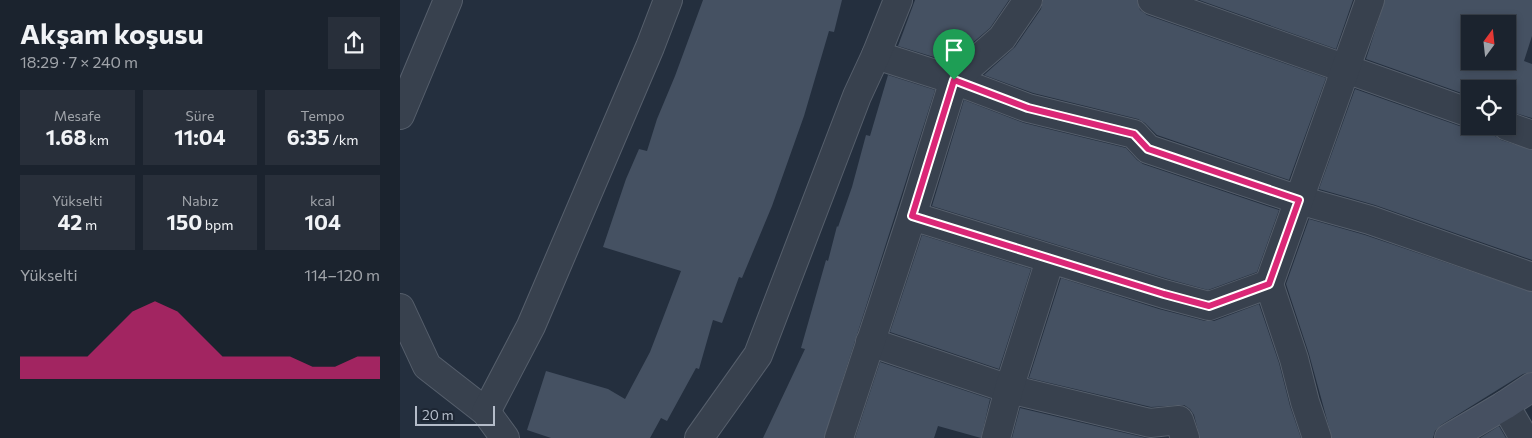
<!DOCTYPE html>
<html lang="tr">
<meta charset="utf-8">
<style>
body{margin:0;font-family:Commissioner,sans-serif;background:#282f3a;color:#f1f3f6;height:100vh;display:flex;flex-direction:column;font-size:19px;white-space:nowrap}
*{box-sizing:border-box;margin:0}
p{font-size:16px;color:#a0a4aa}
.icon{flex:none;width:28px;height:28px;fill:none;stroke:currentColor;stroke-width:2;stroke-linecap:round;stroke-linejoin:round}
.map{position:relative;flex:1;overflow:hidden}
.sheet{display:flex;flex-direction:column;background:#1b232e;width:400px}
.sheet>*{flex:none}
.needle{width:32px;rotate:15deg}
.controls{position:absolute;left:1061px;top:15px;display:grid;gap:10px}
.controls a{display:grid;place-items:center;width:55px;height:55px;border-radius:0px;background:#1b232e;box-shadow:0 2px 8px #0003,0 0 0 1px #39404a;font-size:25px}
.scale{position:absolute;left:15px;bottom:12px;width:80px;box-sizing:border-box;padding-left:5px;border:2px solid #b4bcc9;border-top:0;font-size:14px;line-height:18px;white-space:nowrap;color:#b4bcc9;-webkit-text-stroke:4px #1d2633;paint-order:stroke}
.pin{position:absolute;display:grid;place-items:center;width:42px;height:42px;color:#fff;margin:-51px -21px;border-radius:50% 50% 50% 0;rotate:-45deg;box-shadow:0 0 5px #0007}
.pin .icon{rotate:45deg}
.round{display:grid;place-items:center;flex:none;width:52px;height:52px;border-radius:0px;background:#282f3a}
.overview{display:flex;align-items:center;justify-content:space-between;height:85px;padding:0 20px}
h1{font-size:28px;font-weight:700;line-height:38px}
.stats{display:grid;grid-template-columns:repeat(3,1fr);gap:8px;height:85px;padding:5px 20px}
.stats div{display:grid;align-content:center;border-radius:0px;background:#282f3a;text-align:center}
.stats b{font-size:21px;font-weight:700}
.stats small{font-size:14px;font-weight:400}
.stats p{font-size:14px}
.chart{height:140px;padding:10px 20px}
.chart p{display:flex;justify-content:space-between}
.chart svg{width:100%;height:90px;margin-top:5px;fill:#db2777;opacity:.7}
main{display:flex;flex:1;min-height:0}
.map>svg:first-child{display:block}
.building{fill:#455162;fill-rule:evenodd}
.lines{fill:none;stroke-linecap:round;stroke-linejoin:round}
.street-casing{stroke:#565f6c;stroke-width:30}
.secondary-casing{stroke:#565f6c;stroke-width:30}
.street{stroke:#38414e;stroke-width:28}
.secondary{stroke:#465061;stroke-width:28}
.route-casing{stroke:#fff;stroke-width:10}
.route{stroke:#db2777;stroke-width:6}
</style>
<main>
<section class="sheet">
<div class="overview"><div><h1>Akşam koşusu</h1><p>18:29 · 7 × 240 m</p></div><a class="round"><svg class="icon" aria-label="share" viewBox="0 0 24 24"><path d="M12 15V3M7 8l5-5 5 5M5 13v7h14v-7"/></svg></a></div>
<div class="stats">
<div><p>Mesafe</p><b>1.68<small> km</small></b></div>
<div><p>Süre</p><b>11:04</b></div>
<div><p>Tempo</p><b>6:35<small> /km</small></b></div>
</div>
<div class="stats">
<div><p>Yükselti</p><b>42<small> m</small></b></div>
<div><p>Nabız</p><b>150<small> bpm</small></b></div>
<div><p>kcal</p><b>104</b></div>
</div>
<div class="chart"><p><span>Yükselti</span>114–120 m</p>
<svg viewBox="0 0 160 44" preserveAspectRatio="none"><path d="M0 44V33L10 33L20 33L30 33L40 22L50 11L60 6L70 11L80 22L90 33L100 33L110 33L120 33L130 38L140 38L150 33L160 33V44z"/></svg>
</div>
</section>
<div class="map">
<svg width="1132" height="438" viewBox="0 0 1132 438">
<rect width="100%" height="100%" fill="#242f3e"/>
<!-- building -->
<g class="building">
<path d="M303 0H442L434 32 429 31 404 116 372 206 342 278 339 277 322 323 313 320 299 369 296 368 267 421 261 418 250 438H151L127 430 146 371 208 389 225 399 250 352 281 271 203 247 226 179 239 149 247 151 257 119 275 76Z"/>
<path d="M515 0H609L590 28 550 62 498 46Z"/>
<path d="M643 0H737L740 10 747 15 926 78 889 180 757 135 745 123 738 119 633 93 584 75 615 47 641 9Z"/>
<path d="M799 0H953L936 49Z"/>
<path d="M985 0H1132V36L1124 61 1132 64V118L1108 111V89H1070V96L966 59ZM1070 24H1108V61H1070Z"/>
<path d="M488 75 535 90 424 438H363L405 349 401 348 426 260 428 261 437 226 438 227 452 187 466 135 470 136Z"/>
<path d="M955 89 1065 128 1092 126 1095 136 1101 140 1132 150V260L975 205 919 189Z"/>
<path d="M564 100 624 123 726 148 737 160 743 164 879 210 857 272 808 290 768 279 532 206Z"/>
<path d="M909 219 965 235 1132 292V372L1123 374 1041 425 1035 431 1033 438H932L909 354 886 284Z"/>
<path d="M522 235 631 269 599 369 490 332Z"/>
<path d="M661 278 759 309 805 321H814L859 304 879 363 890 406 901 438H800L794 415 790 409 784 405 751 407 629 378Z"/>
<path d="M480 362 590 399 581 438 538 426 534 438H455Z"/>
<path d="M620 408 746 438H612Z"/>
<path d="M1099 426 1106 438H1080Z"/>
</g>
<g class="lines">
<!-- street casing -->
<g class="street-casing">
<g id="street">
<path d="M752 0 1070 113"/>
<path d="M476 55 554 80 628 108 734 134 748 149 899 200 970 220 1132 277"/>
<path d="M0 115 48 0"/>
<path d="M1107 126 1132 135"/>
<path d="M512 216 764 294 809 306 869 284 970 0"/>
<path d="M869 284 894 359 905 402 917 438"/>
<path d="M0 308 27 366 86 412 105 438"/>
<path d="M470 342 609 389 750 423 779 420 785 438"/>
<path d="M1105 405 1124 438"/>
<path d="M86 412 131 326 250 47 268 0"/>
<path d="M299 438 358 355 457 96 476 55 498 0"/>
<path d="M439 438 512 216 554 80 602 38 628 0"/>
<path d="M596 438 609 389 650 260"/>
</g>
</g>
<!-- secondary casing -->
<g class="secondary-casing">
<path id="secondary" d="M1049 438 1105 405 1132 387"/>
</g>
<!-- street -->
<use href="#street" class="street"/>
<!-- secondary -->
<use href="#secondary" class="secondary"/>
</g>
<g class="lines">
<!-- route casing -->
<g class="route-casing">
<path id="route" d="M554 80 628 108 734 134 748 149 899 200 869 284 809 306 764 294 512 216Z"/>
</g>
<!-- route -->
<use href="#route" class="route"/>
</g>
</svg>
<div class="controls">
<a><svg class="needle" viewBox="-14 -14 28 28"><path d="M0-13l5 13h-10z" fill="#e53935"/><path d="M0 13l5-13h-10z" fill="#a0a4aa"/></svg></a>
<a><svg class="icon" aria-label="locate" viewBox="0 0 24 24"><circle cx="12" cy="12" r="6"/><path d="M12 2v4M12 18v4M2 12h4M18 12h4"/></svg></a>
</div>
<div class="scale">20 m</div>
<div class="pin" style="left:554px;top:80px;background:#1e9e55"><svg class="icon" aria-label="arrive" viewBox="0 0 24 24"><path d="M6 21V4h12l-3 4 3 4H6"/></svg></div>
</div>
</main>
